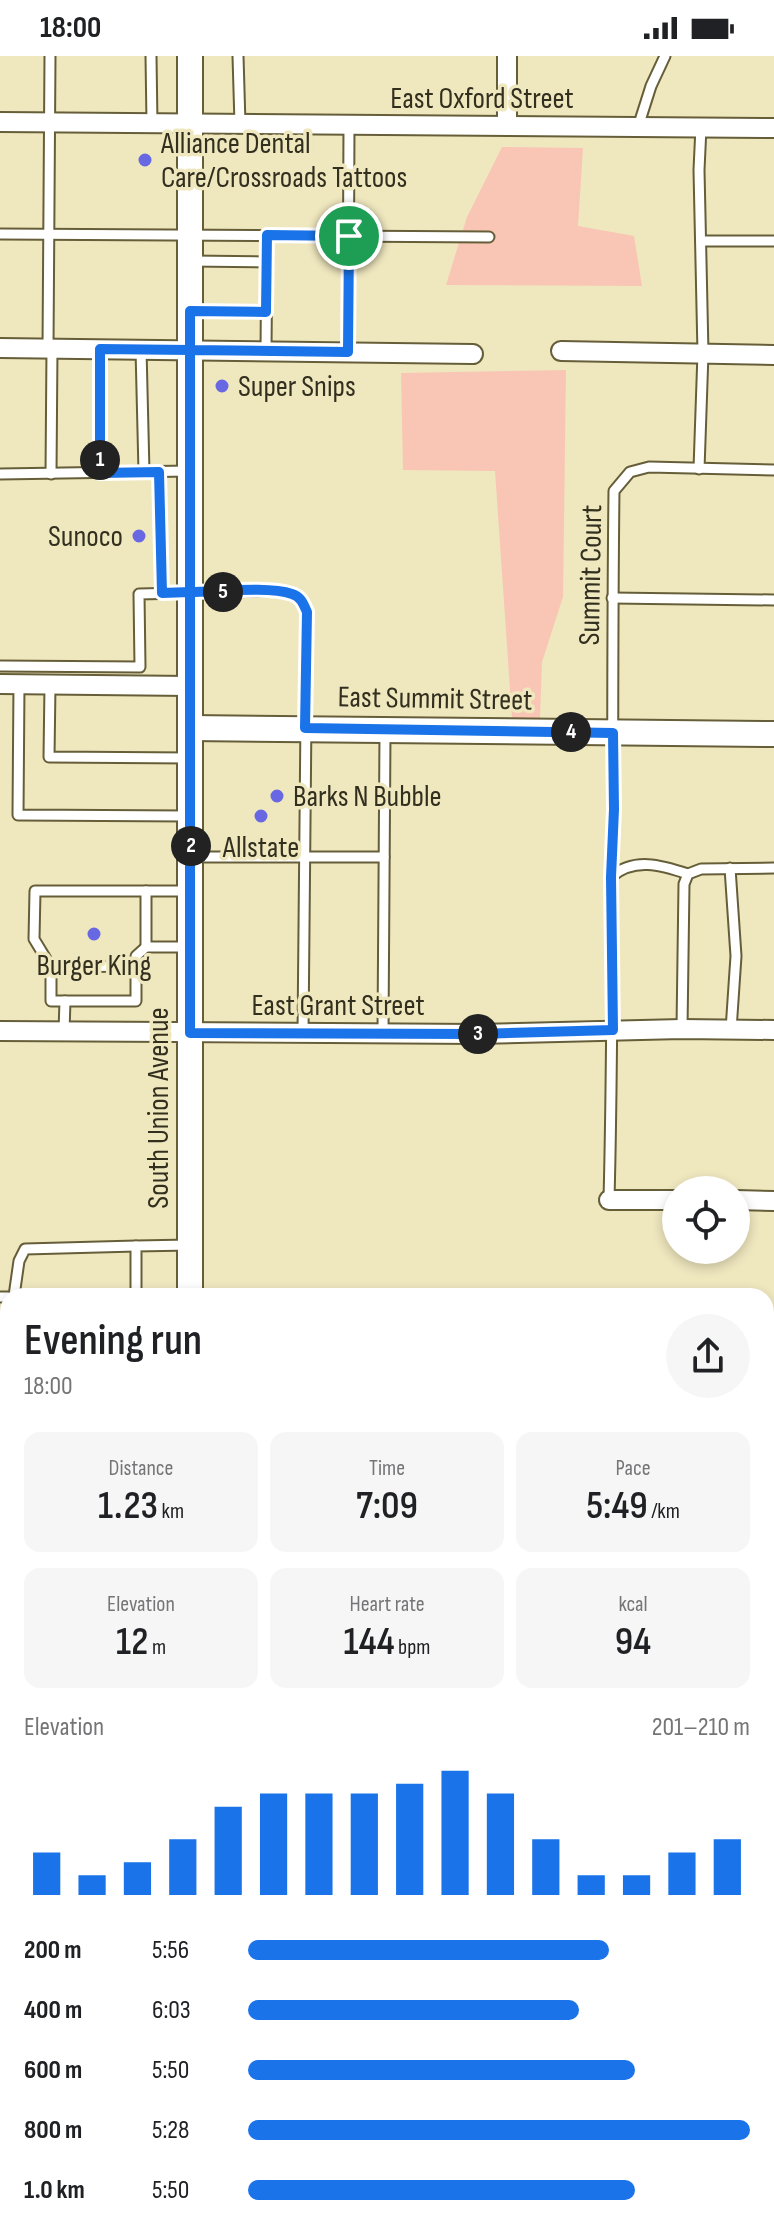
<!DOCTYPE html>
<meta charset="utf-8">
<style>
body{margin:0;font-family:"Sofia Sans Condensed",sans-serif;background:#f6f6f6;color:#202124;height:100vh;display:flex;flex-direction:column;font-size:30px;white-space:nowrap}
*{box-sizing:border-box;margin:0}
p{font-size:26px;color:#757577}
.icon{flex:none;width:44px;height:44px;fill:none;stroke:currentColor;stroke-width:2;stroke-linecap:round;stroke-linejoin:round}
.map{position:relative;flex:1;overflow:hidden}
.side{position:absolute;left:0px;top:1232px;width:774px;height:950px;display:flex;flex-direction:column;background:#fff;border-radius:24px 24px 0 0;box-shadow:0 4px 12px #0003}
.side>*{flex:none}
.tools{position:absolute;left:662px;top:1120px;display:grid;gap:16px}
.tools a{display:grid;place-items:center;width:88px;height:88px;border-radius:50%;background:#fff;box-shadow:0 4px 12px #0003;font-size:40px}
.pin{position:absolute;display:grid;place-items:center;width:68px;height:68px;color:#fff;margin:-34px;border:4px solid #fff;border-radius:50%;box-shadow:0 2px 8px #0007}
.km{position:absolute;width:40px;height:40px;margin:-20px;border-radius:50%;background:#222;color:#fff;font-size:22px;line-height:40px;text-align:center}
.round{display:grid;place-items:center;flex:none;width:84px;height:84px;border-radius:42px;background:#f6f6f6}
.head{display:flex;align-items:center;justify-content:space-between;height:136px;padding:0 24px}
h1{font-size:44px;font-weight:600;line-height:60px}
.metrics{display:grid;grid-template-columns:repeat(3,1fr);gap:12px;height:136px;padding:8px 24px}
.metrics div{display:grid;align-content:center;border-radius:16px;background:#f6f6f6;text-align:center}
.metrics b{font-size:40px;font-weight:600}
.metrics small{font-size:22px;font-weight:400}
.metrics p{font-size:22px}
.chart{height:224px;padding:16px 24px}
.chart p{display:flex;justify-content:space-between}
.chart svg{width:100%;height:144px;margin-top:8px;stroke:#1a73e8;stroke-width:6}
ul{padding:0 24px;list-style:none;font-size:26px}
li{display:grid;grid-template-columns:128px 96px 1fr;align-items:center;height:60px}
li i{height:20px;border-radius:10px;background:#1a73e8}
.status{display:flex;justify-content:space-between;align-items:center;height:56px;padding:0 40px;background:#fff;direction:ltr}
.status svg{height:22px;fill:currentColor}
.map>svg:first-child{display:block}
.green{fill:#f9c6b5}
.water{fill:#d682bd}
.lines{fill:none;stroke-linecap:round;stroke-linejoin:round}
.lane-casing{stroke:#655e39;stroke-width:13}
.street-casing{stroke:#655e39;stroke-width:22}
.secondary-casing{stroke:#655e39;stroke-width:28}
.lane{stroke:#fff;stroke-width:9}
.street{stroke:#fff;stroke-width:18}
.secondary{stroke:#fff;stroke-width:24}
.route-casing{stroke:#fff;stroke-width:16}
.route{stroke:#1a73e8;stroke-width:10}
.poi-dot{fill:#6869e2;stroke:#efe7be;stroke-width:3}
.labels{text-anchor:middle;stroke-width:7;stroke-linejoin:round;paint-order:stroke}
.street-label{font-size:30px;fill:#322f1f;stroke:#efe7be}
.poi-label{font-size:30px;fill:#322f1f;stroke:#efe7be;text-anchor:start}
</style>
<div class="status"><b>18:00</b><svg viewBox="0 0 49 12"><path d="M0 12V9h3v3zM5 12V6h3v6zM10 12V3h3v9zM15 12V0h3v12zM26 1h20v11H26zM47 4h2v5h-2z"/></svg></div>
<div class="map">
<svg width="774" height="2181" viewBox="0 0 774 2181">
<rect width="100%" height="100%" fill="#efe7be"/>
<!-- green -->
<g class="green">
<path d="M502 91 583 92 578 170 634 180 642 230 446 229 467 161Z"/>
<path d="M566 314 563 541 542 606 540 662H512L495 415 403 414 401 317Z"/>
<path d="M0 1391H8V1979L0 1980Z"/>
<path d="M490 2174H548L547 2181H490Z"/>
</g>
<!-- water -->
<g class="water">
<path d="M0 1420 8 1425V1518L0 1519Z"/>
<path d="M8 1826V1949L0 1950V1835Z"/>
</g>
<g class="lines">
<!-- lane casing -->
<g class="lane-casing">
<g id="lane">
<path d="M151 0 152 67"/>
<path d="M238 0 240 68"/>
<path d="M638 71 651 30 665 0"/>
<path d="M0 178 489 181"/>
<path d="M701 185H774"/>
<path d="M190 205 267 206"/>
<path d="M190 255 266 256"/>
<path d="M48 292 50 0"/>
<path d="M100 293V417"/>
<path d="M141 293 144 416"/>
<path d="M266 295 267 179"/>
<path d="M348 296 349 69"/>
<path d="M699 413 703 297 699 114 701 71"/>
<path d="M159 416 162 537"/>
<path d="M0 418 189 415"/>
<path d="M51 418 52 292"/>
<path d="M612 542 774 544"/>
<path d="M0 610 140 611 139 538 272 535C291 538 299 536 307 556L303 977"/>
<path d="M19 628 18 759 187 760"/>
<path d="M50 629 49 701 190 702"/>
<path d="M191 801H384"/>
<path d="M730 812 736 900 731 974"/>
<path d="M611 821C634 801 661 809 688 818"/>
<path d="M146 835V891"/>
<path d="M51 911 136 910"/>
<path d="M65 945H51V911L34 883 35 835H190"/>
<path d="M682 973 684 828 688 818 701 813 774 812"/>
<path d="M64 975 65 945H136V900L146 891H187"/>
<path d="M383 977 385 677"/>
<path d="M609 1144C615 908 611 672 614 435L630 416 649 411 774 414"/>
<path d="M14 1240 19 1205 25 1193 136 1190"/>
<path d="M136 1240V1190L190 1189"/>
<path d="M0 1241H8"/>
<path d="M5 1377V1332"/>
<path d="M0 1542H8"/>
<path d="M766 1639H774"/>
<path d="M0 1808 8 1802"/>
<path d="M766 1851H774"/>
</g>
</g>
<!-- street casing -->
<g class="street-casing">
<g id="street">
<path d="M0 66 774 72"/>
<path d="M507 70V0"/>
<path d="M0 292 473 298"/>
<path d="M561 295 774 299"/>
<path d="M0 628 190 630"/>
<path d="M0 975 477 978 682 973 774 974"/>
<path d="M609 1144H676"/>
<path d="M736 1144 774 1145"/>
<path d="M766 1312H774"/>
<path d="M766 1533H774"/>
<path d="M766 1745H774"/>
<path d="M766 1956H774"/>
<path d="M766 2170H774"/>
<path d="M685 2174V2181"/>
</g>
</g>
<!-- secondary casing -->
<g class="secondary-casing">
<g id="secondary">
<path d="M190 672 774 678"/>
<path d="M190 1240V0"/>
<path d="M0 1377H8"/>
<path d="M190 2174V2181"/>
</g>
</g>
<!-- lane -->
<use href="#lane" class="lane"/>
<!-- street -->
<use href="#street" class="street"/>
<!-- secondary -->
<use href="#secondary" class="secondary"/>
</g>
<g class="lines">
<!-- route casing -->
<g class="route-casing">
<path id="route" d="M349 180 267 179 266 256 190 255V294L100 293V417L159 416 162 537 190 536V977L477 978 613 974 611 821 614 753 613 677 305 672 307 556C303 547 301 541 292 538 268 530 217 536 190 536V294L348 296 349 180"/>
</g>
<!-- route -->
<use href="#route" class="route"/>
</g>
<!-- markers -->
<g class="poi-dot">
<circle cx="145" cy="104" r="8"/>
<circle cx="222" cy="330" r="8"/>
<circle cx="139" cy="480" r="8"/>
<circle cx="277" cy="740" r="8"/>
<circle cx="261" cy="760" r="8"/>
<circle cx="94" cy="878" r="8"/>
</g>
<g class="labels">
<!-- street labels -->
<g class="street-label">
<text x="482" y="52">East Oxford Street</text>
<text transform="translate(590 519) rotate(-89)" y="10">Summit Court</text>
<text transform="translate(435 642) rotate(1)" y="10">East Summit Street</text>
<text x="338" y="959">East Grant Street</text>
<text transform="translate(158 1052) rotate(-90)" y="10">South Union Avenue</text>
</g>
<!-- poi labels -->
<g class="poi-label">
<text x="161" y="97">Alliance Dental<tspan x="161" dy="34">Care/Crossroads Tattoos</tspan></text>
<text x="238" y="340">Super Snips</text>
<text x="123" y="490" text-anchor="end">Sunoco</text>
<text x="293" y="750">Barks N Bubble</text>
<text x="261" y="801" text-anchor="middle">Allstate</text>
<text x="94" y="919" text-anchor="middle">Burger King</text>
</g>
</g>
</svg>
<div class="tools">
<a><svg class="icon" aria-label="locate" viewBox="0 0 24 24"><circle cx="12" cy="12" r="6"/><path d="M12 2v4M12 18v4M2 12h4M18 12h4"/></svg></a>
</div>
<div class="pin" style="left:349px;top:180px;background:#1e9e55"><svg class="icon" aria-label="arrive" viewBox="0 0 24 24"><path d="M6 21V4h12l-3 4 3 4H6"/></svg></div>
<b class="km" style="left:100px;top:404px">1</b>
<b class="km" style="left:191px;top:790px">2</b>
<b class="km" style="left:478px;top:978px">3</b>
<b class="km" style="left:571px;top:676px">4</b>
<b class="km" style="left:223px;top:536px">5</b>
<section class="side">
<div class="head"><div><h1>Evening run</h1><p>18:00</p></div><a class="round"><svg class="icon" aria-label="share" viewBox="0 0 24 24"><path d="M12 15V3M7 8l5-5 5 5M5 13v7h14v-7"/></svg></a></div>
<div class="metrics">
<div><p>Distance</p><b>1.23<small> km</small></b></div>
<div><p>Time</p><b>7:09</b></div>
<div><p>Pace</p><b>5:49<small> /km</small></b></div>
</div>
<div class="metrics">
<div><p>Elevation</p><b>12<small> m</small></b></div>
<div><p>Heart rate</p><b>144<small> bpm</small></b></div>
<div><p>kcal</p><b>94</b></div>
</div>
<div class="chart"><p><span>Elevation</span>201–210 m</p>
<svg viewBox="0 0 160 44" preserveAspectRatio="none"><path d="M5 44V31M15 44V38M25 44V34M35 44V27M45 44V17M55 44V13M65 44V13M75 44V13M85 44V10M95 44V6M105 44V13M115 44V27M125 44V38M135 44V38M145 44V31M155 44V27"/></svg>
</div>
<ul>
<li><b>200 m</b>5:56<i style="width:72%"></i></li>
<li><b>400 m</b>6:03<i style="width:66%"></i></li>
<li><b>600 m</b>5:50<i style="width:77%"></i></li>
<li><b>800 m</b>5:28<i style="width:100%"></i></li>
<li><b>1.0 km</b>5:50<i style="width:77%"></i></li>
</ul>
</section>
</div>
